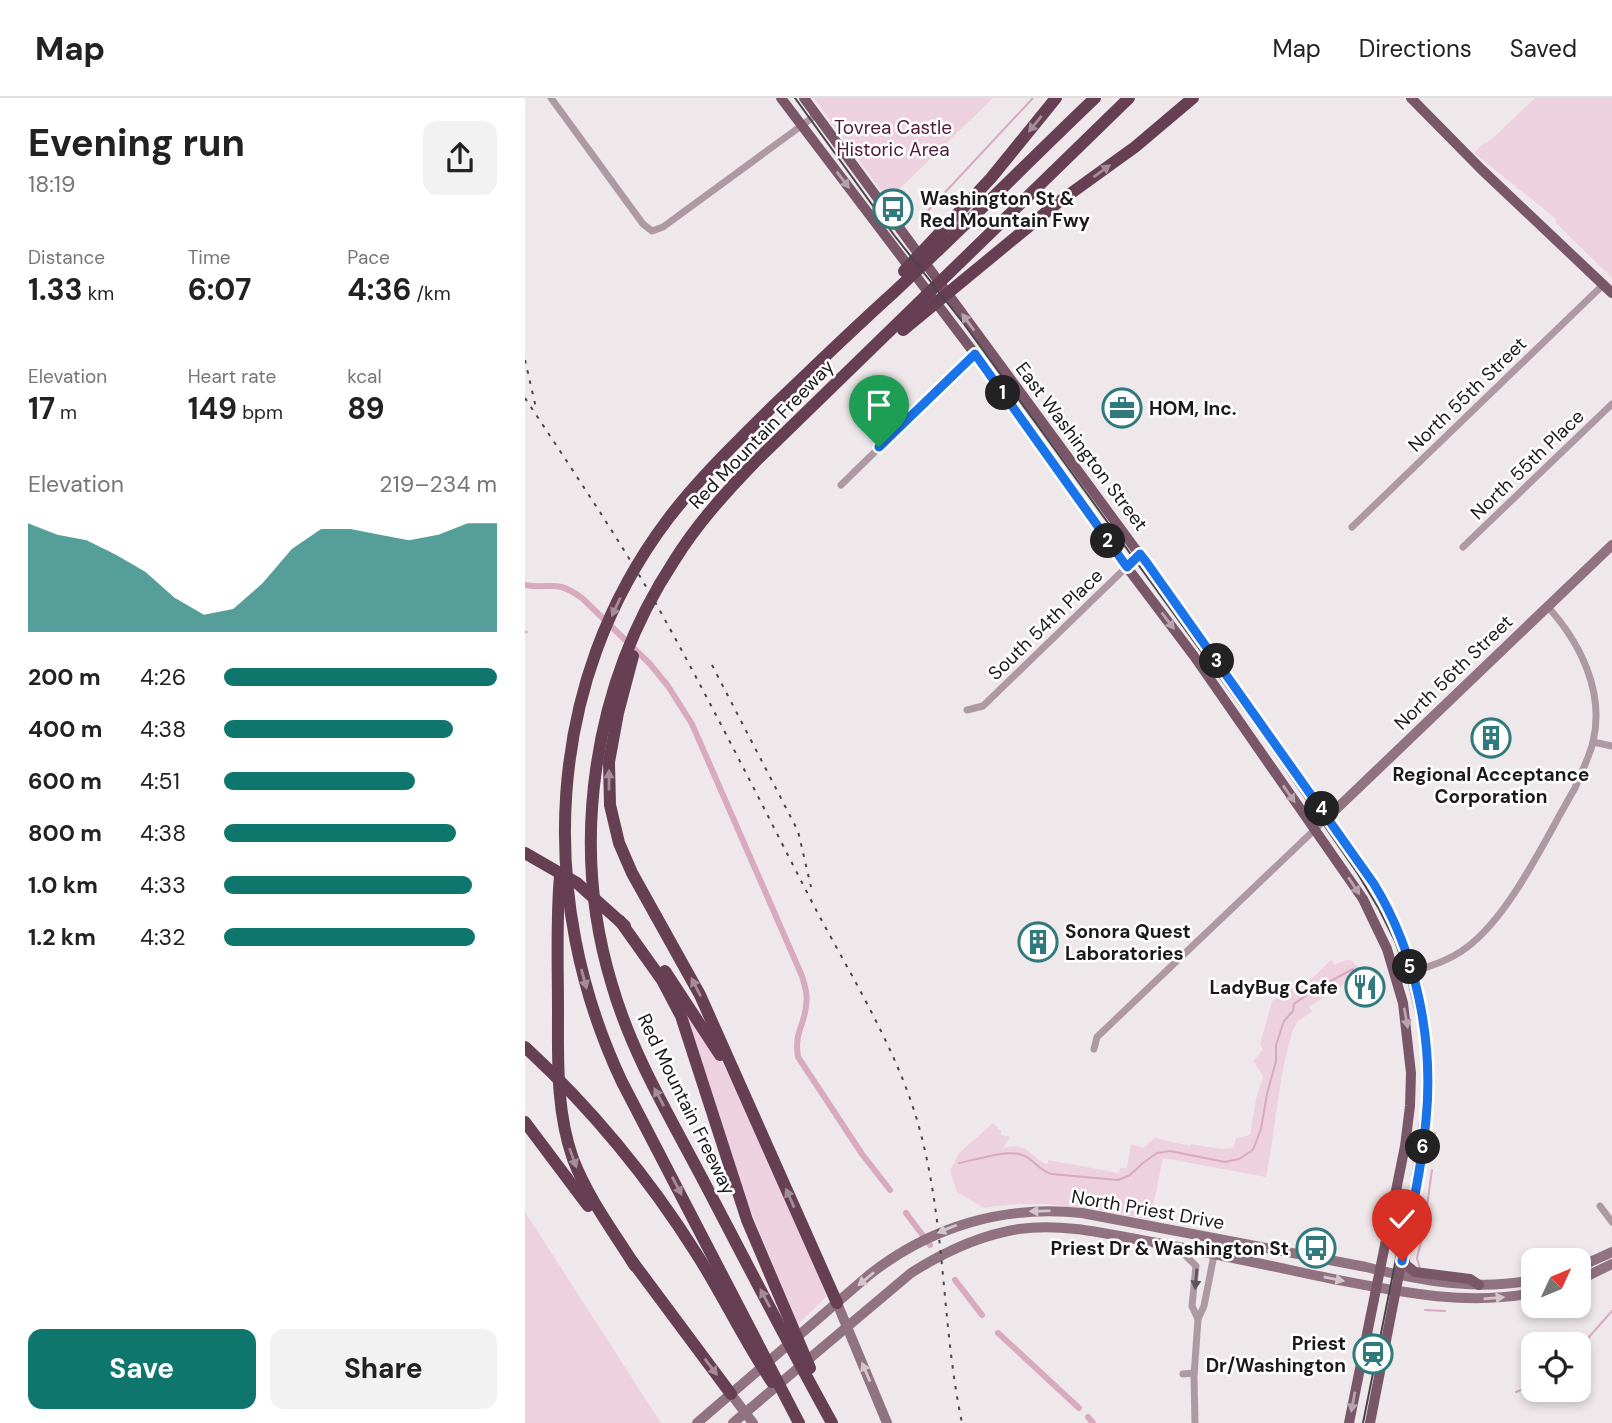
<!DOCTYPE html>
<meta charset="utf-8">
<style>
body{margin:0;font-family:"DM Sans",sans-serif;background:#f2f2f2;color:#222;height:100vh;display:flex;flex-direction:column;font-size:26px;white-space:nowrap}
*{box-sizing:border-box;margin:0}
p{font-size:23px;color:#767676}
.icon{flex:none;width:38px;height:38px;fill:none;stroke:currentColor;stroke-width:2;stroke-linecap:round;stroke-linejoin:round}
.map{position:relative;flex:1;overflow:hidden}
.sheet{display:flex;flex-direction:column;background:#fff;width:525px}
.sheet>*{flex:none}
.needle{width:46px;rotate:46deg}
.buttons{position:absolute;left:996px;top:1150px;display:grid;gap:14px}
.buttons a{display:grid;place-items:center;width:70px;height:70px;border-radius:14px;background:#fff;box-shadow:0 4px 10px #0003;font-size:35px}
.pin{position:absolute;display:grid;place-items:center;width:60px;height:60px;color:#fff;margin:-72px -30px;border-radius:50% 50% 50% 0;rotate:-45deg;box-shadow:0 0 7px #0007}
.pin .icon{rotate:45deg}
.km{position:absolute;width:35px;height:35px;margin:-18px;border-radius:50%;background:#222;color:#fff;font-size:19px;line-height:35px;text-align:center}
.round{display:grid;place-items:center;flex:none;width:74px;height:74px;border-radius:14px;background:#f2f2f2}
.overview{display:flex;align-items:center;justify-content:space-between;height:119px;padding:0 28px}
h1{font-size:38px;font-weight:700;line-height:52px}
.stats{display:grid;grid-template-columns:repeat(3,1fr);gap:10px;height:119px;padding:7px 28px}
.stats div{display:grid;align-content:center}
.stats b{font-size:30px;font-weight:700}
.stats small{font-size:19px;font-weight:400}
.stats p{font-size:19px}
.chart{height:196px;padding:14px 28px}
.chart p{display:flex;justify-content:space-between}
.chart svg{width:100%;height:126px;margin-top:7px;fill:#0f766e;opacity:.7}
.primary-button{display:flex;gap:14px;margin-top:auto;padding:14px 28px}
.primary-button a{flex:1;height:80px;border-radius:14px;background:#0f766e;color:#fff;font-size:28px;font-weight:700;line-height:80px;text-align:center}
.primary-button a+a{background:#f2f2f2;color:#222}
ul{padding:0 28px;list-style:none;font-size:23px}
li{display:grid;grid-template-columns:112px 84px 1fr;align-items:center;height:52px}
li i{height:18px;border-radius:9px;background:#0f766e}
header{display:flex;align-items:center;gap:42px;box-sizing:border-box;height:98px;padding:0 35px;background:#fff;border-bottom:2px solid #e0e0e0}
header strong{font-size:33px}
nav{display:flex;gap:38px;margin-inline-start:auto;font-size:24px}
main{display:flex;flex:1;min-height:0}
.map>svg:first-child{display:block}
.green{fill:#eed1de}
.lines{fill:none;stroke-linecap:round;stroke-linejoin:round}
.stream{stroke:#d8a9bf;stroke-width:2}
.canal{stroke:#d8a9bf;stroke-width:6}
.street{stroke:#ae99a3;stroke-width:7}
.secondary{stroke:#907280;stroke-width:10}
.primary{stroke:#7a5768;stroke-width:10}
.highway{stroke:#673f53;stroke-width:12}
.tram{stroke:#494647;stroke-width:2}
.rail{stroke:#494647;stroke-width:2;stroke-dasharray:3.5 7;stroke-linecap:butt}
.oneway{fill:#a48c98}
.oneway2{fill:#b6a3ac}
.oneway3{fill:#d3c7cc}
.oneway4{fill:#5e5358}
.route-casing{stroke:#fff;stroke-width:14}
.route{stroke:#1a73e8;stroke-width:9}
.labels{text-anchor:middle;stroke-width:5;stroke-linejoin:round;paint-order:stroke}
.park-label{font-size:19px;fill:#501938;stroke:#fff}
.poi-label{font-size:19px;font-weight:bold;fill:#1c191a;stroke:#fff;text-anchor:start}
.street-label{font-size:19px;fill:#1c191a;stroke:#fff}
</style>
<header>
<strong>Map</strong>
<nav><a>Map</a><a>Directions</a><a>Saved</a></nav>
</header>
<main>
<section class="sheet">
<div class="overview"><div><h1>Evening run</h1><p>18:19</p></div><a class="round"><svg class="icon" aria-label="share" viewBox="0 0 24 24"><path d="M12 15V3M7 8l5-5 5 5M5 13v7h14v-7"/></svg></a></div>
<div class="stats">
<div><p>Distance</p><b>1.33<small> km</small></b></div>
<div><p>Time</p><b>6:07</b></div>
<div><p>Pace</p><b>4:36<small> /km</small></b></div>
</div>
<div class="stats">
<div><p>Elevation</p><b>17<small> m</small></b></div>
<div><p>Heart rate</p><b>149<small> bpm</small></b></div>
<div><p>kcal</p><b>89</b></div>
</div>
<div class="chart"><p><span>Elevation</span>219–234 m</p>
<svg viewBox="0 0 160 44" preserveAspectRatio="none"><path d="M0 44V6L10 10L20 12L30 17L40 23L50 32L60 38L70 36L80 27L90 15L100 8L110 8L120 10L130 12L140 10L150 6L160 6V44z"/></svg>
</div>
<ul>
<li><b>200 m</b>4:26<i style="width:100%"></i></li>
<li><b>400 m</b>4:38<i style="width:84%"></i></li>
<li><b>600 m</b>4:51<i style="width:70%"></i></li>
<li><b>800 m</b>4:38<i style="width:85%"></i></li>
<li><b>1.0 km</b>4:33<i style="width:91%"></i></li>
<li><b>1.2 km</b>4:32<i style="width:92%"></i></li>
</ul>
<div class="primary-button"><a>Save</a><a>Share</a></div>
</section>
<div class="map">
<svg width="1087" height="1325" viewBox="0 0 1087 1325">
<rect width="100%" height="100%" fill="#efe8eb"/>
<!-- green -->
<g class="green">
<path d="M289 0H468L363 102Z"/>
<path d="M1010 0H1087V180L1031 125 1030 120 949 55 957 47 967 41Z"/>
<path d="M807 861 809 867C832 856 824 866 839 873L817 887 814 892 804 896 784 909 787 914 773 923 768 932C753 979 751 1029 741 1079L638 1060 625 1122C570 1111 515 1100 459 1110L432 1094 425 1073 434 1055 468 1025 476 1033V1037L485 1039 478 1050C506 1043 504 1061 523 1066V1062L594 1075 595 1070H602L606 1046 618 1050 630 1040 665 1048 666 1046 696 1051 708 1050 711 1040 725 1037 731 1001 738 978 728 963 738 952 735 946 747 903 756 898 757 891C780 894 791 875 807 861Z"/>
<path d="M162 917 193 956 216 1002 293 1173 301 1199 273 1226 223 1106Z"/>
<path d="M0 1114 136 1325H0Z"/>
</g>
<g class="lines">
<!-- stream -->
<g class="stream">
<path d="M397 119 508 0"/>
<path d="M0 534H2"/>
<path d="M907 1054 910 1035"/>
<path d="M434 1065C450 1062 483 1051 497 1057 508 1060 513 1072 526 1076L593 1082 605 1077 618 1065 632 1055 645 1053 700 1064 714 1061 728 1052 736 1031 742 996 751 963V947L759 923 768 913 769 906 787 893 828 871"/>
<path d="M895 1171 892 1160 898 1136 907 1072"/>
<path d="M900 1212 920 1213"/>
<path d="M1054 1259 1064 1239 1087 1213"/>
<path d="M991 1294 1008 1287"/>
</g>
<!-- canal -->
<g class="canal">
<path d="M0 487C27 492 29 480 57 500L125 566 143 588 167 626 277 878C280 888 283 897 281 908 279 929 269 934 273 959L337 1056 365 1092"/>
<path d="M381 1115 405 1147"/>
<path d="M430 1182 457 1217"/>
<path d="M473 1235 554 1310"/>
<path d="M563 1319 568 1325"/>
</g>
<!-- street -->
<g class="street">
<path d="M26 0 118 126 127 133 138 129 291 17"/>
<path d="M316 387 450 256"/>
<path d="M827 429 1079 186"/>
<path d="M938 449 1087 306"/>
<path d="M442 612 458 608 615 456"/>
<path d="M1068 644 1087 648"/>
<path d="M887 874C906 868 925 862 941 850 986 817 1021 739 1050 690 1056 675 1064 660 1068 644 1080 594 1055 544 1022 508"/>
<path d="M569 951 572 939 803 719"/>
<path d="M1075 1108 1087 1124"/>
<path d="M654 1151 671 1168 667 1208 673 1221"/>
<path d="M658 1276 669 1275"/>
<path d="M670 1325 669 1278 673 1221 679 1208 689 1157"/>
</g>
<!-- secondary -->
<g class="secondary">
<path d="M803 719 1087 447"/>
<path d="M1054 1169 1087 1154"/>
<path d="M1054 1182 1087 1166"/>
<path d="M312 1205 362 1325"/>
<path d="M206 1296 228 1325"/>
<path d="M172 1325 344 1177C406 1128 479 1107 557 1115L841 1169C896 1183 952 1193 1008 1182"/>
<path d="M208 1325 386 1175C419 1154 455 1137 494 1131 536 1125 579 1135 621 1143 683 1154 746 1168 808 1181 875 1194 941 1208 1008 1195"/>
</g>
<!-- primary -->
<g class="primary">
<path d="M256 0 450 256 595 460 669 558 838 801 862 851 878 905 886 975 885 1008 880 1048 824 1325"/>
<path d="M279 0 664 524 842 775 873 832 887 874 897 920 903 964V997L896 1063 845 1325"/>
<path d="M886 0 956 71 1087 195"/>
<path d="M878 1157 881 1167 890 1174 945 1181 954 1187"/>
</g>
<!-- highway -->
<g class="highway">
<path d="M379 173 466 80 531 0"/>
<path d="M378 232 531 106 610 49 668 0"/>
<path d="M108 558 93 615 84 664 85 707 94 745 107 775 175 897 312 1205"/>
<path d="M0 755 52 785 100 828"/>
<path d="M35 778C31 822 33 867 33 912 33 962 31 1013 48 1061 63 1100 88 1133 110 1168"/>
<path d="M95 823 137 882 156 918 222 1122 285 1270"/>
<path d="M140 873 195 957"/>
<path d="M0 949C66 1010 123 1079 171 1155 198 1197 219 1243 247 1284"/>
<path d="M0 1024 63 1108"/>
<path d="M107 1163 206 1296"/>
<path d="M274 1325 97 984C11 802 19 585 143 421 175 379 212 344 249 307 288 270 327 232 367 196 436 132 502 65 570 0"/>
<path d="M307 1325C262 1244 220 1162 177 1080 144 1017 107 956 87 887 44 746 68 586 149 463 172 426 200 395 230 364L604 0"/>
</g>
<!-- tram -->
<path class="tram" d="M270 0 369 137 439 226 736 636 833 776 854 811 870 843 882 877 894 928 898 971 897 1009 887 1081 838 1325"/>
<!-- rail -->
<g class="rail">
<path d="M0 262 11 310"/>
<path d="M0 300C46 370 93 439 134 511 188 608 238 709 289 808 325 876 370 948 392 1022 421 1120 416 1225 437 1325"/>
<path d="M187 567 273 733 286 789"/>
</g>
</g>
<!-- one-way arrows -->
<defs><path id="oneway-solid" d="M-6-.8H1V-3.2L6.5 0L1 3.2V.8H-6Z" transform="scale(1.75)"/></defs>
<g class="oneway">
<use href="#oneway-solid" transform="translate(510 26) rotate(129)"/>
<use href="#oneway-solid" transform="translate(577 73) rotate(-36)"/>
<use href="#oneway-solid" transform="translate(91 509) rotate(115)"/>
<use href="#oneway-solid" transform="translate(84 682) rotate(-90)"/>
<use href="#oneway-solid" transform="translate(59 881) rotate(75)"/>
<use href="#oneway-solid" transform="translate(171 889) rotate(-117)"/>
<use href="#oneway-solid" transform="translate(134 999) rotate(-118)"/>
<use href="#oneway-solid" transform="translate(48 1060) rotate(70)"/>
<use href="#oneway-solid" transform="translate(152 1088) rotate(62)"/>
<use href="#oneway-solid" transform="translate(265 1100) rotate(-114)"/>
<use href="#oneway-solid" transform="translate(240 1200) rotate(-118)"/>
<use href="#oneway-solid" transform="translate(186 1269) rotate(53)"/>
</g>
<g class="oneway2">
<use href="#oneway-solid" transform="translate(318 82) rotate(53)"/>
<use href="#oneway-solid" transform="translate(443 224) rotate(-126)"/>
<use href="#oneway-solid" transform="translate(643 523) rotate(53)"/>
<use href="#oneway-solid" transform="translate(764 696) rotate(55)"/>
<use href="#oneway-solid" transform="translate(829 788) rotate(57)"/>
<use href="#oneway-solid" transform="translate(881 920) rotate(80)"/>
<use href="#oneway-solid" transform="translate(828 1304) rotate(101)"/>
</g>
<g class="oneway3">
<use href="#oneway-solid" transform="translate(515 1113) rotate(179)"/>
<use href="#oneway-solid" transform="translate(422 1131) rotate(158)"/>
<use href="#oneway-solid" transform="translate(341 1181) rotate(140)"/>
<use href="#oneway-solid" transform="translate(809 1181) rotate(11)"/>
<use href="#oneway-solid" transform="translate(969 1200) rotate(-5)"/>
<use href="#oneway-solid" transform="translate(341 1274) rotate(-113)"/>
</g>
<use class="oneway4" href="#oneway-solid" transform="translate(671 1181) rotate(95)"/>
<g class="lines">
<!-- route casing -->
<g class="route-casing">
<path id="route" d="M354 349 450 256 602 469 615 456 622 465 849 786C891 855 909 941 901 1022 897 1069 886 1116 877 1163"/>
</g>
<!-- route -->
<use href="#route" class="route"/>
</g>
<!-- icons -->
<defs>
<g id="bus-ring" transform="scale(2.0125)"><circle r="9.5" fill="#fff" stroke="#30797c" stroke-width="1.5"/><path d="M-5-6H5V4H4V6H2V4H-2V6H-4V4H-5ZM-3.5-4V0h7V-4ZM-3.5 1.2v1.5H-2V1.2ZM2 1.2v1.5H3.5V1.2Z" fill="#30797c"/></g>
<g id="office-ring" transform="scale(2.0125)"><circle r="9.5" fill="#fff" stroke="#30797c" stroke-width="1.5"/><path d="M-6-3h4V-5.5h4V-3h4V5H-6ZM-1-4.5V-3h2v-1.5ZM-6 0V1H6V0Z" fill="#30797c"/></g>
<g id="building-ring" transform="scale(2.0125)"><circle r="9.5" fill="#fff" stroke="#30797c" stroke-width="1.5"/><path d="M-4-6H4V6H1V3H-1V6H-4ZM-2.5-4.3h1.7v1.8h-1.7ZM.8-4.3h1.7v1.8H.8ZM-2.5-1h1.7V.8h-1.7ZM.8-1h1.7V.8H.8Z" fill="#30797c"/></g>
<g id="restaurant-ring" transform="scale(2.0125)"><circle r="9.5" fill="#fff" stroke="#30797c" stroke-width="1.5"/><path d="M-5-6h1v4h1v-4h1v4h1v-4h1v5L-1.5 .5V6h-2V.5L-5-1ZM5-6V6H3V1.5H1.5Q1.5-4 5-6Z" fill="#30797c"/></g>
<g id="station-ring" transform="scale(2.0125)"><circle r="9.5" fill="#fff" stroke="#30797c" stroke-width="1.5"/><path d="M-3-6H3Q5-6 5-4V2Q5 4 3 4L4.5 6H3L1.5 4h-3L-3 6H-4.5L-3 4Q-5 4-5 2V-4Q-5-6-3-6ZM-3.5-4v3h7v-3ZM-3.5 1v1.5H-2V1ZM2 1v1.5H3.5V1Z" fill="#30797c"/></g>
</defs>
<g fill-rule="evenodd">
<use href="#bus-ring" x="368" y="111"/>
<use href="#office-ring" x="597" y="310"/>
<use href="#building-ring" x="966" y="640"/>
<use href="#building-ring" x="513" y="844"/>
<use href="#restaurant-ring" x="840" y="889"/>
<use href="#bus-ring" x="791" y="1150"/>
<use href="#station-ring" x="848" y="1256"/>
</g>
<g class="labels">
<!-- park labels -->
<g class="park-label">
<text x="368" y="36">Tovrea Castle<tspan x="368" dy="22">Historic Area</tspan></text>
</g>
<!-- poi labels -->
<g class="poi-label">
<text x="395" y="107">Washington St &amp;<tspan x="395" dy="22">Red Mountain Fwy</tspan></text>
<text x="624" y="317">HOM, Inc.</text>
<text x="966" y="683" text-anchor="middle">Regional Acceptance<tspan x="966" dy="22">Corporation</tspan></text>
<text x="540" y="840">Sonora Quest<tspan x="540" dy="22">Laboratories</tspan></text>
<text x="813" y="896" text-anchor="end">LadyBug Cafe</text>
<text x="764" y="1157" text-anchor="end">Priest Dr &amp; Washington St</text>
<text x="821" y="1252" text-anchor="end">Priest<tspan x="821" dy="22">Dr/Washington</tspan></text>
</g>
<!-- street labels -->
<g class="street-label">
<text transform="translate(942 296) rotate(-44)" y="7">North 55th Street</text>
<text transform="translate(236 336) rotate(-46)" y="7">Red Mountain Freeway</text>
<text transform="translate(557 348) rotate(53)" y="7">East Washington Street</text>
<text transform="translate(1002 366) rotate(-44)" y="7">North 55th Place</text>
<text transform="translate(520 526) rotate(-44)" y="7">South 54th Place</text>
<text transform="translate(928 574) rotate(-44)" y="7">North 56th Street</text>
<text transform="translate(162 1006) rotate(64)" y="7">Red Mountain Freeway</text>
<text transform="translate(623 1111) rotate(10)" y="7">North Priest Drive</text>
</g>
</g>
</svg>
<div class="buttons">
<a><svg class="needle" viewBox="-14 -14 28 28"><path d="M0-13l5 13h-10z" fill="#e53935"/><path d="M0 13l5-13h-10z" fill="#767676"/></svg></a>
<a><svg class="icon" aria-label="locate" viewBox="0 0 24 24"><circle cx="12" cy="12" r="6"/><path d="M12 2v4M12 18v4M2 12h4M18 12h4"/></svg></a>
</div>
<div class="pin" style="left:354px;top:349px;background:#1e9e55"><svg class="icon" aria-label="arrive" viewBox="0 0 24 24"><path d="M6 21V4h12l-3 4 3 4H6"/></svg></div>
<div class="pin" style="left:877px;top:1163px;background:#d93025"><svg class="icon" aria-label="check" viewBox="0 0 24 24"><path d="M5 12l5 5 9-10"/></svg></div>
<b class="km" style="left:478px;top:295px">1</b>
<b class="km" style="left:583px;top:443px">2</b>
<b class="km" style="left:692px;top:563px">3</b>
<b class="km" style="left:797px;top:711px">4</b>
<b class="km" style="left:885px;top:869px">5</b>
<b class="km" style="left:898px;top:1049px">6</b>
</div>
</main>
